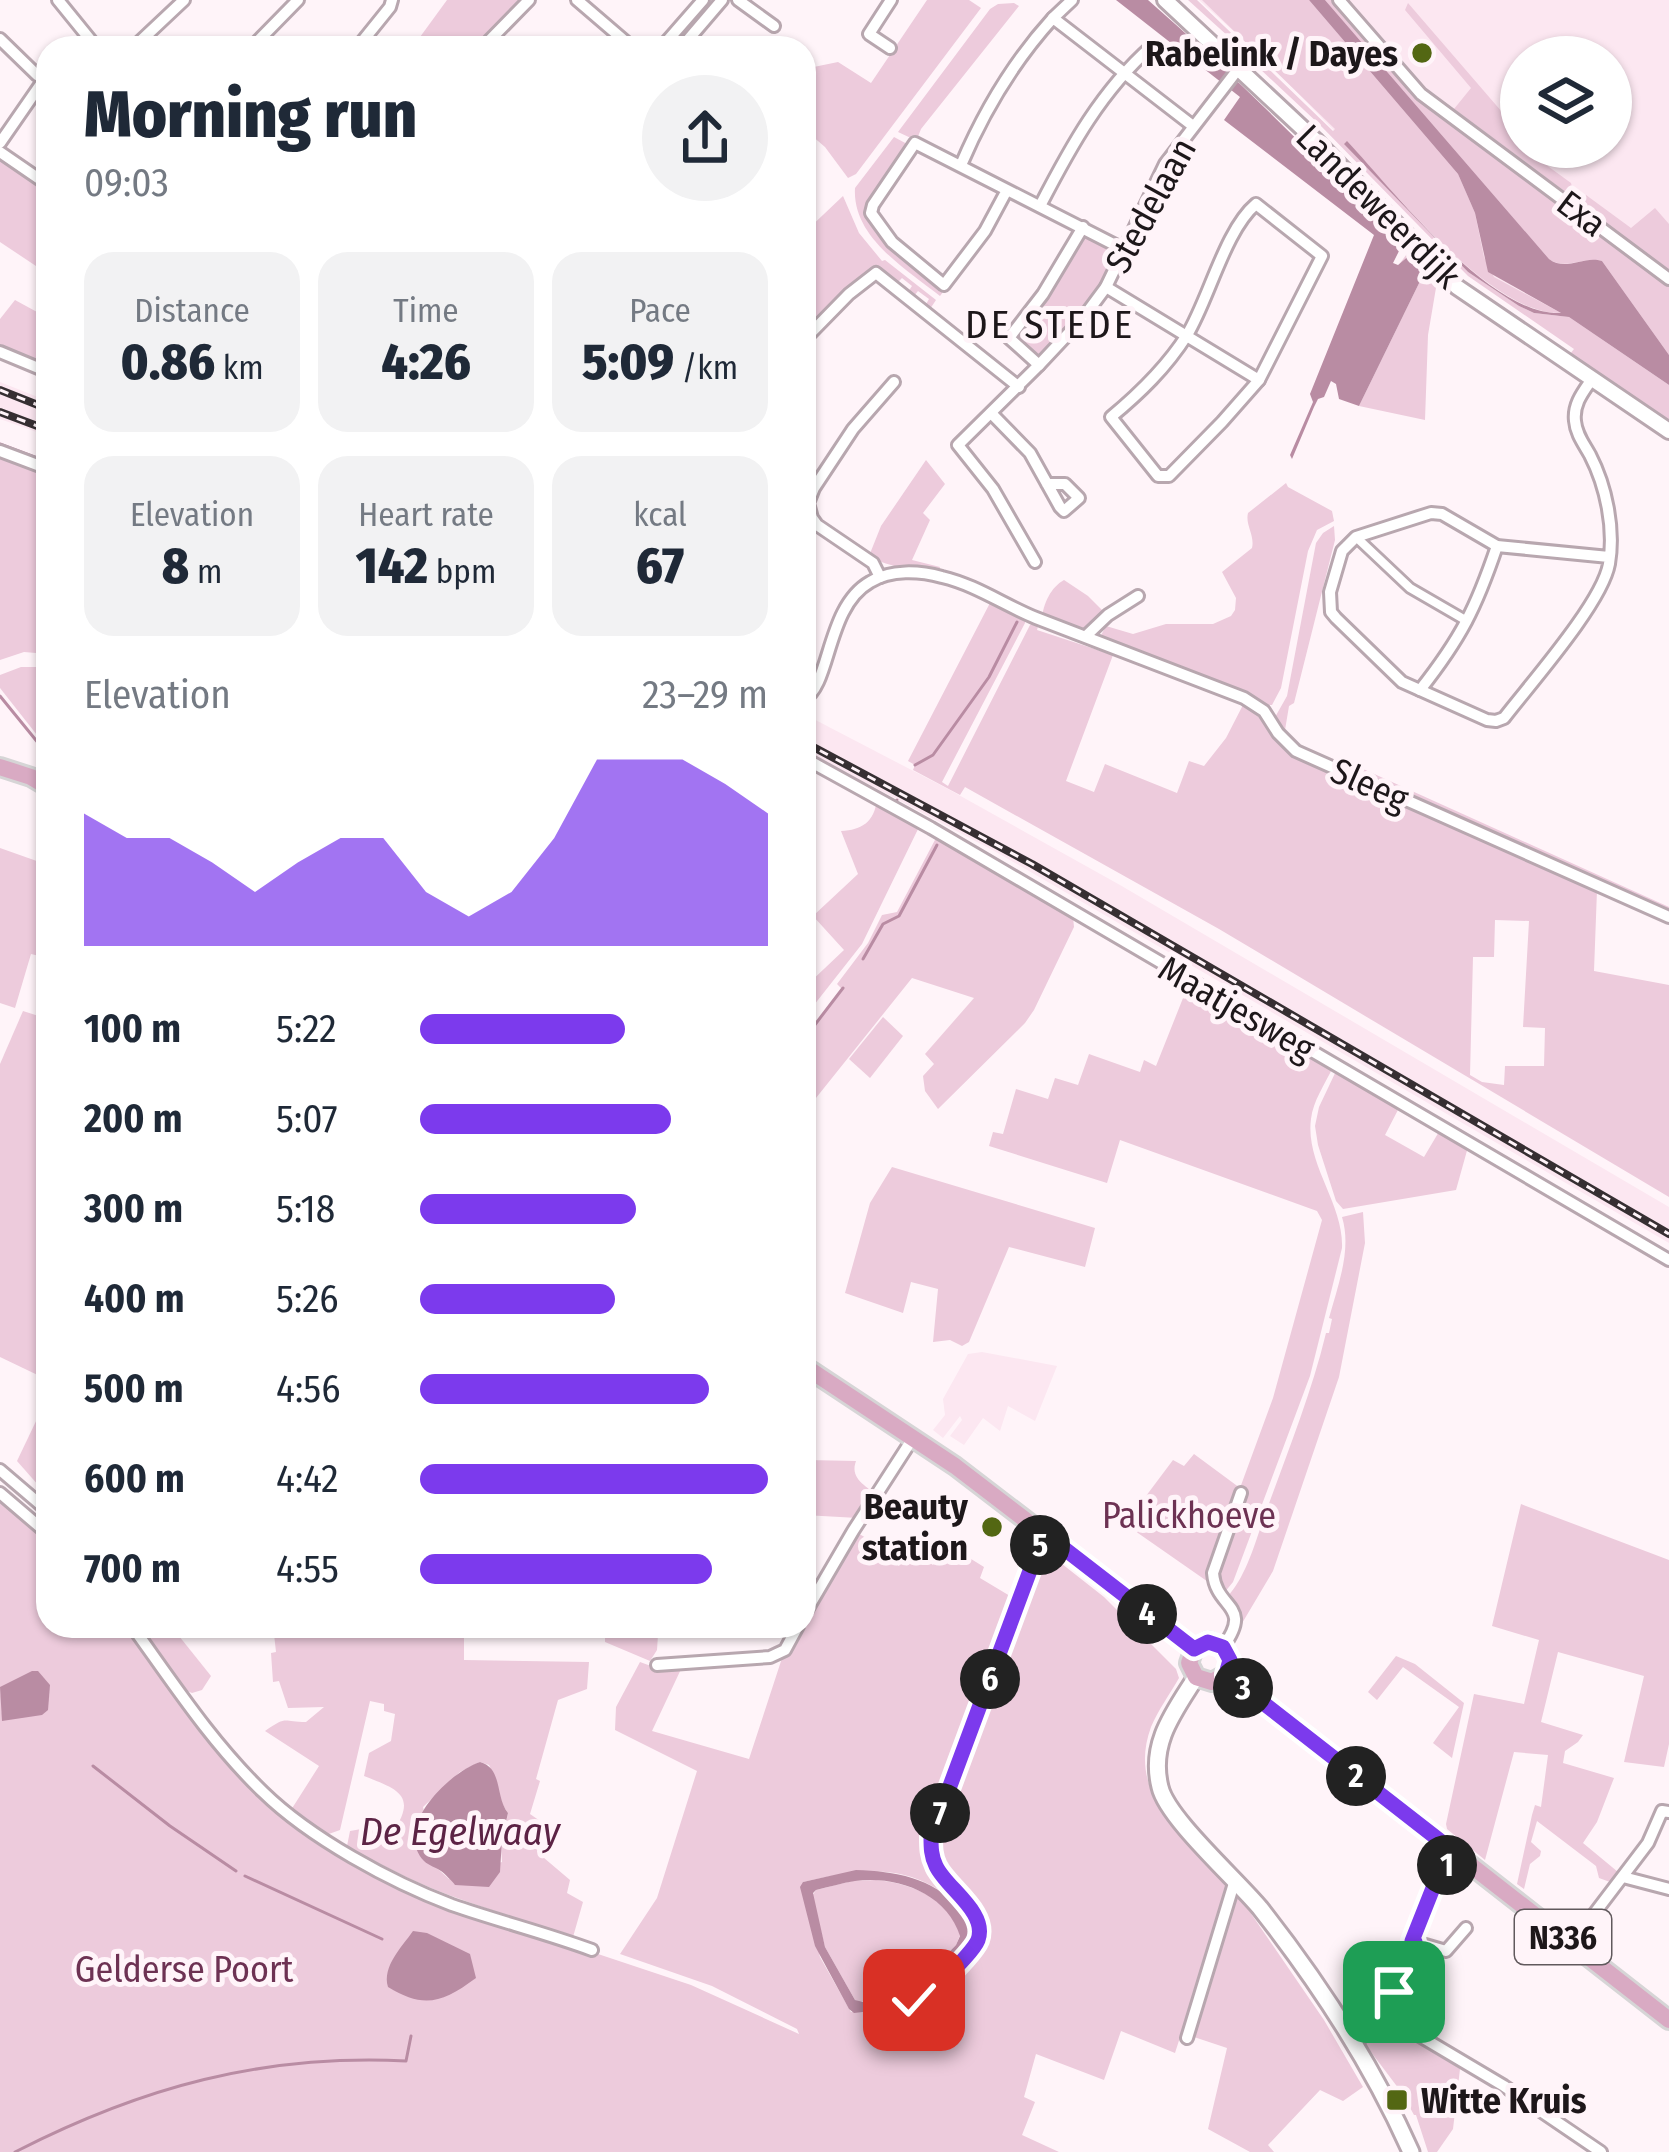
<!DOCTYPE html>
<meta charset="utf-8">
<style>
body{margin:0;font-family:"Fira Sans Condensed",sans-serif;background:#f2f2f3;color:#1f2937;height:100vh;display:flex;flex-direction:column;font-size:45px;white-space:nowrap}
*{box-sizing:border-box;margin:0}
p{font-size:39px;color:#747a83}
.icon{flex:none;width:66px;height:66px;fill:none;stroke:currentColor;stroke-width:2;stroke-linecap:round;stroke-linejoin:round}
.map{position:relative;flex:1;overflow:hidden}
.details{position:absolute;left:36px;top:36px;width:780px;height:1602px;display:flex;flex-direction:column;background:#fff;border-radius:36px;box-shadow:0 3px 9px #0004}
.details>*{flex:none}
.fabs{position:absolute;left:1500px;top:36px;display:grid;gap:24px}
.fabs a{display:grid;place-items:center;width:132px;height:132px;border-radius:50%;background:#fff;box-shadow:0 3px 9px #0004;font-size:60px}
.pin{position:absolute;display:grid;place-items:center;width:102px;height:102px;color:#fff;margin:-51px;border-radius:24px;box-shadow:0 6px 18px #0006}
.km{position:absolute;width:60px;height:60px;margin:-30px;border-radius:50%;background:#222;color:#fff;font-size:33px;line-height:60px;text-align:center}
.round{display:grid;place-items:center;flex:none;width:126px;height:126px;border-radius:63px;background:#f2f2f3}
.head{display:flex;align-items:center;justify-content:space-between;height:204px;padding:0 48px}
h1{font-size:66px;font-weight:800;line-height:90px}
.figures{display:grid;grid-template-columns:repeat(3,1fr);gap:18px;height:204px;padding:12px 48px}
.figures div{display:grid;align-content:center;border-radius:30px;background:#f2f2f3;text-align:center}
.figures b{font-size:51px;font-weight:800}
.figures small{font-size:33px;font-weight:400}
.figures p{font-size:33px}
.chart{height:336px;padding:24px 48px}
.chart p{display:flex;justify-content:space-between}
.chart svg{width:100%;height:216px;margin-top:12px;fill:#7c3aed;opacity:.7}
ul{padding:0 48px;list-style:none;font-size:39px}
li{display:grid;grid-template-columns:192px 144px 1fr;align-items:center;height:90px}
li i{height:30px;border-radius:15px;background:#7c3aed}
.map>svg:first-child{display:block}
.built{fill:#fce7f1;fill-rule:evenodd}
.green{fill:#edcbdc;fill-rule:evenodd}
.water{fill:#b98ca3}
.lines{fill:none;stroke-linecap:round;stroke-linejoin:round}
.stream{stroke:#b98ca3;stroke-width:3}
.pedestrian-casing{stroke:#b8a7af;stroke-width:14}
.minor-casing{stroke:#b8a7af;stroke-width:16}
.tertiary-casing{stroke:#b8a7af;stroke-width:20}
.secondary-casing{stroke:#b8a7af;stroke-width:21}
.primary-casing{stroke:#d6d5d6;stroke-width:22}
.pedestrian{stroke:#fff;stroke-width:8}
.minor{stroke:#fff;stroke-width:10}
.tertiary{stroke:#fff;stroke-width:14}
.secondary{stroke:#fff;stroke-width:15}
.primary{stroke:#d9aac3;stroke-width:16}
.rail-casing{stroke:#362f32;stroke-width:8}
.rail{stroke:#fff4f9;stroke-width:3;stroke-dasharray:9;stroke-linecap:butt}
.route-casing{stroke:#fff;stroke-width:24}
.route{stroke:#7c3aed;stroke-width:15}
.poi-dot{fill:#536713;stroke:#fff4f9;stroke-width:4.5}
.labels{text-anchor:middle;stroke-width:10;stroke-linejoin:round;paint-order:stroke}
.shield{fill:#fff4f9;stroke:#61595d;stroke-width:3}
.shield-label{font-size:33px;font-weight:bold;fill:#1d171a}
.poi-label{font-size:36px;font-weight:bold;fill:#1d171a;stroke:#fff4f9;text-anchor:end}
.street-label{font-size:36px;fill:#1d171a;stroke:#fff4f9}
.park-label{font-size:36px;fill:#6d3253;stroke:#fff4f9}
.neighbourhood-label{font-size:39px;letter-spacing:3px;fill:#1d171a;stroke:#fff4f9}
.water-label{font-size:39px;font-style:italic;fill:#5c2345;stroke:#fff4f9}
</style>
<div class="map">
<svg width="1669" height="2152" viewBox="0 0 1669 2152">
<rect width="100%" height="100%" fill="#fff4f9"/>
<!-- built -->
<g class="built">
<path d="M1199 0H1669V377L1559 316 1473 275 1270 64ZM1521 57H1611V147H1521Z"/>
<path d="M0 382 48 401V436L0 419Z"/>
<path d="M804 714 948 789 1120 885 1669 1207V1243L996 852 804 750Z"/>
<path d="M982 1352 1057 1366 1035 1421 1008 1406 1000 1431 983 1418 964 1445 950 1436 962 1420 960 1416 943 1438 933 1430 945 1415 943 1399 968 1354Z"/>
</g>
<!-- green -->
<g class="green">
<path d="M447 0H523L476 48H412Z"/>
<path d="M927 0H969L981 8 856 174 848 178 825 147 804 129V69L838 62 871 83Z"/>
<path d="M1188 0H1197L1333 131 1335 129 1202 0H1309L1458 174 1475 213 1484 257 1494 277 1561 313C1492 316 1394 191 1347 142L1345 144 1468 272 1519 306 1534 313 1569 317 1669 385V426L1467 290 1238 60 1240 57 1457 277 1570 354 1574 349 1468 276 1320 125 1259 68 1260 65Z"/>
<path d="M1325 0H1333L1413 93 1669 286V355L1602 261C1583 256 1565 271 1549 259Z"/>
<path d="M1014 3 1019 6 921 129 917 139H913L898 132 990 9 998 4Z"/>
<path d="M1408 3 1521 134V147H1532L1549 167 1571 183 1572 187 1568 194 1454 109 1471 88 1405 10Z"/>
<path d="M894 137 909 145 868 217 885 244 943 292 940 296C906 269 852 237 855 188Z"/>
<path d="M0 154 48 189V274L0 242Z"/>
<path d="M1586 195 1631 228 1655 208 1669 224V270L1579 203Z"/>
<path d="M843 196 859 233 882 261 885 260 936 300 930 309 925 306 929 299 918 291 914 296 908 292 912 286 902 278 897 283 875 265 836 298 809 325 804 321V233Z"/>
<path d="M1089 236 1114 249 1116 257 1086 307 1038 357 1016 340V334L1082 237Z"/>
<path d="M1412 247 1438 276 1428 335 1425 420 1359 406 1425 271 1398 266Z"/>
<path d="M15 300 48 318V366L0 346V319Z"/>
<path d="M0 456 48 475V654L24 652 0 660Z"/>
<path d="M926 460 945 484 923 513 930 520 912 560 940 567 939 571C915 569 891 569 869 556L881 526Z"/>
<path d="M1286 483 1288 487 1332 511 1334 521 1317 530 1308 551 1281 688 1272 705H1266L1254 698 1099 639 1106 626 1133 634 1166 624H1213L1231 616 1235 610 1236 598 1222 572 1252 548C1255 535 1245 525 1248 513Z"/>
<path d="M1334 526 1335 540 1294 703 1289 706 1284 736 1274 719 1287 696 1316 543 1323 533Z"/>
<path d="M1064 580 1088 596 1104 612 1094 626 1082 632 1042 618C1043 604 1051 587 1064 580Z"/>
<path d="M991 601 1025 619V623L942 782 948 786 1030 625 1035 621 1039 623 1037 630 1113 655 1066 781 1094 792 1105 764 1177 793 1189 761 1204 766 1226 738 1244 703C1262 716 1271 737 1289 751L1597 890 1594 971 1669 985V1197L1219 929 965 787 960 795 913 770 915 765 908 761ZM1495 920 1529 921 1523 1027 1545 1028 1544 1066H1505L1504 1085 1482 1082 1470 1075 1473 957H1494Z"/>
<path d="M21 667H48V749L0 688V675Z"/>
<path d="M1341 759 1669 907V915L1337 768Z"/>
<path d="M877 800 920 825 862 944 814 1005 809 1000 814 994 806 986 844 950 813 916 858 874 841 831C862 830 874 822 877 800Z"/>
<path d="M941 837 1073 917 1074 927 1034 1010 1025 1023 938 1109 925 1091 923 1076 934 1064 925 1054 974 998 912 978 804 1113V1039L843 990 837 984 868 943 882 915 897 912 936 838Z"/>
<path d="M0 848 48 865V958L31 954 15 1008 0 1003Z"/>
<path d="M1189 983 1333 1067C1325 1084 1313 1101 1311 1119 1305 1164 1344 1204 1342 1248L1310 1376 1233 1582 1224 1593 1125 1524 1173 1460 1184 1466 1194 1454 1240 1488 1273 1398 1322 1220 1317 1211 1120 1140 1107 1183 989 1146 993 1132 1003 1134 1016 1089 1048 1099 1055 1078 1078 1085 1089 1054 1140 1072 1144 1060 1156 1066Z"/>
<path d="M23 1011 48 1019V1380L0 1357V1064Z"/>
<path d="M883 1017 903 1036 870 1078 849 1059Z"/>
<path d="M1337 1069 1400 1106 1385 1135 1424 1157 1440 1130 1468 1147 1456 1190 1343 1209 1336 1201 1318 1145 1315 1126 1319 1107Z"/>
<path d="M892 1167 1095 1228 1085 1267 1009 1247 969 1342 962 1346 950 1340 933 1342 938 1289 911 1282 903 1313 845 1293 870 1203Z"/>
<path d="M1363 1212 1365 1243 1339 1377 1273 1571 1238 1630 1240 1623 1227 1597C1247 1576 1256 1539 1266 1512 1287 1453 1311 1395 1326 1333H1329L1332 1319 1329 1318C1338 1285 1352 1250 1342 1217Z"/>
<path d="M48 1396V1473L39 1486 17 1461Z"/>
<path d="M804 1435H808L807 1460 856 1461C850 1477 863 1484 874 1493L858 1518 804 1515Z"/>
<path d="M0 1499 48 1540V1626H126L225 1757 333 1850 496 1920 691 1985 799 2034 797 2029 712 1986 620 1954 657 1898 697 1771 615 1730 616 1707 640 1662 662 1670 663 1667H682L652 1731 749 1759 784 1652 801 1626H804V1620L856 1532 883 1548 880 1554 899 1566 903 1560 913 1561 918 1555 933 1565 947 1544 984 1567 980 1578 1015 1599 930 1830 936 1874 949 1897C902 1861 856 1870 803 1882L820 1957 851 2012 905 2007V2000L917 2005 926 2004C949 1988 985 1959 988 1930L945 1872 935 1845 1043 1549 1104 1597 1176 1669 1179 1678C1170 1694 1158 1710 1151 1727 1125 1798 1189 1838 1229 1884L1175 2053 1121 2031 1104 2080 1036 2054 1024 2097 1035 2102 1022 2135 1059 2152H0Z"/>
<path d="M1521 1504 1669 1560V1744L1664 1767 1624 1762 1644 1676 1558 1652 1541 1722 1583 1735 1578 1742 1565 1751 1563 1763 1614 1778 1597 1822 1583 1843 1618 1872 1610 1882 1599 1878 1596 1866 1537 1821 1531 1842 1541 1851 1540 1856 1530 1864 1524 1889 1517 1884 1532 1815 1535 1805 1541 1807 1548 1755 1514 1752 1485 1860 1447 1829 1446 1824 1474 1694 1524 1704 1539 1640 1492 1626Z"/>
<path d="M137 1626H171L211 1676 202 1690 192 1693 185 1690Z"/>
<path d="M265 1626H464V1660L589 1662 587 1689 558 1700 536 1779 540 1781 530 1814 543 1823 537 1852 570 1880 567 1893 583 1902 573 1937C511 1915 447 1899 388 1868 374 1861 359 1856 347 1846L350 1831 367 1828 382 1835 393 1832C418 1795 397 1789 364 1776L369 1753 391 1741 395 1714 384 1711V1704L370 1701 340 1830 326 1835 291 1810 319 1766 265 1731C288 1715 282 1722 306 1722L324 1707 288 1708 279 1681 273 1682 271 1653 276 1652 274 1634 265 1633ZM480 1762 489 1765C497 1781 497 1799 508 1813L501 1847 502 1862 449 1879 438 1869 423 1807 460 1772Z"/>
<path d="M605 1626H693V1630L668 1629 667 1635H658L657 1650 650 1661 605 1642Z"/>
<path d="M1396 1656 1415 1664 1464 1703 1452 1758 1433 1743 1459 1707 1403 1667 1377 1700 1368 1692Z"/>
<path d="M876 1880C911 1883 949 1898 960 1935L956 1945 909 1993 859 2002 855 2000 825 1947 812 1896 816 1890 852 1881Z"/>
<path d="M1236 1896H1239L1324 2020 1363 2087 1343 2101 1320 2090 1268 2145 1274 2152H1250L1208 2129 1227 2048 1191 2036Z"/>
<path d="M1391 2028C1417 2035 1438 2054 1460 2069L1453 2129 1437 2152H1428L1416 2115H1414L1402 2093 1365 2044 1382 2029Z"/>
</g>
<!-- water -->
<g class="water">
<path d="M1116 0H1148C1230 71 1304 146 1381 224L1401 247 1393 263 1398 265 1410 255 1425 271 1359 406 1339 399 1336 384 1331 381 1324 397 1318 399 1314 407 1292 459 1290 455 1313 402 1310 394 1374 235 1224 120 1240 97Z"/>
<path d="M1309 0H1325L1549 259C1566 272 1584 255 1602 261L1669 355V385L1569 317 1534 313 1519 306 1468 272 1344 144 1347 141C1393 190 1491 317 1561 313L1488 272 1475 213 1458 174Z"/>
<path d="M32 1671H38L50 1685 48 1710 42 1715 2 1721 0 1687Z"/>
<path d="M480 1762C503 1768 495 1797 508 1813L502 1839 500 1872 489 1887 455 1885C453 1882 444 1873 441 1871 436 1867 429 1866 424 1861 392 1827 450 1772 480 1762Z"/>
<path d="M856 1870C895 1871 932 1878 959 1907 967 1916 976 1928 972 1941 966 1959 936 1984 923 1998L909 1993 956 1945 960 1936C947 1893 896 1875 855 1881 842 1883 829 1887 816 1890L813 1893 825 1947 855 2000 863 2002 896 1995 905 2007 854 2013 849 2009 815 1946 800 1887 803 1882Z"/>
<path d="M413 1931 427 1933 470 1954 476 1978C442 2003 424 2009 388 1987 382 1966 402 1947 413 1931Z"/>
</g>
<g class="lines">
<!-- stream -->
<g class="stream">
<path d="M0 444 48 462"/>
<path d="M0 696 48 755"/>
<path d="M915 765 933 755 989 677 1017 622"/>
<path d="M896 801 897 800"/>
<path d="M863 959 883 924 899 916 937 845"/>
<path d="M804 1039 843 988"/>
<path d="M93 1766 170 1826 236 1871"/>
<path d="M245 1876 382 1939"/>
<path d="M15 2152C142 2087 262 2054 406 2061L411 2036"/>
</g>
<!-- pedestrian casing -->
<g class="pedestrian-casing">
<path id="pedestrian" d="M1356 537 1410 588 1467 621"/>
</g>
<!-- minor casing -->
<g class="minor-casing">
<g id="minor">
<path d="M58 0 97 48"/>
<path d="M577 0 633 48"/>
<path d="M738 0 774 26"/>
<path d="M1339 0 1421 94 1669 279"/>
<path d="M1053 18 1072 0"/>
<path d="M0 39 37 75 45 78 0 143"/>
<path d="M133 48 184 0"/>
<path d="M251 48 298 0"/>
<path d="M357 48 390 7 392 0"/>
<path d="M482 48 529 0"/>
<path d="M661 48 703 0"/>
<path d="M681 48 722 0"/>
<path d="M890 48 869 34 891 0"/>
<path d="M0 152 48 185"/>
<path d="M961 165C984 111 1013 62 1053 18L1193 126"/>
<path d="M1007 190 985 231 944 285 892 242 871 213 873 205 915 143 1123 249"/>
<path d="M1256 204 1322 256 1259 380 1222 422 1169 476H1158L1111 417C1140 393 1166 368 1187 335 1209 299 1225 230 1256 204Z"/>
<path d="M1040 206C1071 146 1101 91 1152 46"/>
<path d="M1083 227 1043 294 1009 338 1039 365 1083 318 1106 287 1165 164 1239 68"/>
<path d="M1106 287 1259 380"/>
<path d="M804 340 849 294 876 273 1019 387"/>
<path d="M0 352 48 372"/>
<path d="M1592 379C1583 392 1573 404 1575 421 1576 434 1584 444 1590 455 1606 486 1615 528 1609 564 1602 603 1531 683 1504 718L1496 721 1487 720 1402 682 1336 618 1331 612 1330 592 1342 551 1356 537 1431 513 1442 514 1497 546 1609 557"/>
<path d="M991 413 1030 453 1060 507 1064 511 1079 498 1065 484H1047"/>
<path d="M0 451 48 469"/>
<path d="M1035 562 993 489 958 445 1039 365"/>
<path d="M880 577 873 563 817 525 812 518 808 503 814 488 853 429 894 382"/>
<path d="M1086 636 1108 615 1138 596"/>
<path d="M1420 690C1461 638 1476 608 1497 546"/>
<path d="M804 699C831 685 826 607 870 582 891 569 920 571 942 577 976 585 1004 605 1036 618 1105 645 1175 671 1244 698L1264 711 1278 733 1296 751 1669 917"/>
<path d="M804 758 931 828 1669 1260"/>
<path d="M0 1470 48 1511"/>
<path d="M0 1493 48 1534"/>
<path d="M804 1615 853 1531 913 1438"/>
<path d="M132 1626C173 1683 212 1743 263 1792 310 1838 391 1882 452 1905 498 1921 546 1933 592 1950"/>
<path d="M1223 1647C1254 1604 1216 1610 1213 1573L1241 1493"/>
<path d="M657 1665 770 1657 785 1650 798 1626"/>
<path d="M1623 1877 1669 1889"/>
<path d="M1415 1942 1411 1941 1435 1883 1457 1854"/>
<path d="M1572 1943 1648 1843 1662 1811 1669 1812"/>
<path d="M903 1995 914 2000 926 1998C937 1986 973 1953 978 1940 988 1912 946 1887 936 1866 931 1856 931 1847 931 1837L1044 1533"/>
<path d="M1387 2023C1386 2001 1391 2000 1401 1984 1408 1973 1411 1955 1415 1942L1446 1951 1466 1928"/>
<path d="M1187 2038 1235 1880"/>
<path d="M1354 2042 1381 2025 1398 2023 1504 2086 1601 2152"/>
</g>
</g>
<!-- tertiary casing -->
<g class="tertiary-casing">
<path id="tertiary" d="M1165 0 1315 140 1457 287 1669 431"/>
</g>
<!-- secondary casing -->
<g class="secondary-casing">
<path id="secondary" d="M1196 1677C1174 1712 1149 1743 1160 1787 1167 1818 1236 1879 1260 1908 1319 1983 1372 2064 1411 2152"/>
</g>
<!-- primary casing -->
<g class="primary-casing">
<g id="primary">
<path d="M0 767 31 777 48 787"/>
<path d="M804 1366 955 1466 1194 1649"/>
<path d="M1194 1649 1189 1663 1196 1677 1212 1682 1226 1674"/>
<path d="M1194 1649 1208 1641 1223 1647 1230 1660 1226 1674"/>
<path d="M1226 1674 1669 2020"/>
</g>
</g>
<!-- pedestrian -->
<use href="#pedestrian" class="pedestrian"/>
<!-- minor -->
<use href="#minor" class="minor"/>
<!-- tertiary -->
<use href="#tertiary" class="tertiary"/>
<!-- secondary -->
<use href="#secondary" class="secondary"/>
<!-- primary -->
<use href="#primary" class="primary"/>
<!-- rail casing -->
<g class="rail-casing">
<g id="rail">
<path d="M0 390 48 409"/>
<path d="M0 412 48 430"/>
<path d="M804 742 1032 864 1669 1234"/>
</g>
</g>
<!-- rail -->
<use href="#rail" class="rail"/>
</g>
<g class="lines">
<!-- route casing -->
<g class="route-casing">
<path id="route" d="M914 2000 926 1999C937 1986 973 1953 978 1940 988 1912 946 1888 936 1866 931 1856 931 1847 931 1837L1044 1533 1194 1649 1208 1642 1223 1647 1230 1660 1226 1674 1457 1854 1435 1883 1412 1941 1415 1942 1402 1983 1394 1992"/>
</g>
<!-- route -->
<use href="#route" class="route"/>
</g>
<!-- markers -->
<g class="poi-dot">
<circle cx="1422" cy="53" r="12"/>
<circle cx="992" cy="1527" r="12"/>
<rect x="1385" y="2088" width="24" height="24" rx="6"/>
</g>
<g class="labels">
<!-- shield labels -->
<rect class="shield" x="1515" y="1910" width="96" height="54" rx="9"/>
<g class="shield-label">
<text x="1563" y="1949">N336</text>
</g>
<!-- poi labels -->
<g class="poi-label">
<text x="1398" y="66">Rabelink / Dayes</text>
<text x="968" y="1519">Beauty<tspan x="968" dy="41">station</tspan></text>
<text x="1421" y="2113" text-anchor="start">Witte Kruis</text>
</g>
<!-- street labels -->
<g class="street-label">
<text transform="translate(1150 205) rotate(-61)" y="13">Stedelaan</text>
<text transform="translate(1379 206) rotate(45)" y="13">Landeweerdijk</text>
<text transform="translate(1582 213) rotate(37)" y="13">Exa</text>
<text transform="translate(1370 784) rotate(24)" y="13">Sleeg</text>
<text transform="translate(1237 1008) rotate(30)" y="13">Maatjesweg</text>
</g>
<!-- park labels -->
<g class="park-label">
<text x="1189" y="1528">Palickhoeve</text>
<text x="184" y="1982">Gelderse Poort</text>
</g>
<!-- neighbourhood labels -->
<g class="neighbourhood-label">
<text x="1050" y="338">DE STEDE</text>
</g>
<!-- water labels -->
<g class="water-label">
<text x="460" y="1845">De Egelwaay</text>
</g>
</g>
</svg>
<div class="fabs">
<a><svg class="icon" aria-label="layers" viewBox="0 0 24 24"><path d="M12 4l9 5-9 5-9-5zM3 14l9 5 9-5"/></svg></a>
</div>
<div class="pin" style="left:1394px;top:1992px;background:#1e9e55"><svg class="icon" aria-label="arrive" viewBox="0 0 24 24"><path d="M6 21V4h12l-3 4 3 4H6"/></svg></div>
<div class="pin" style="left:914px;top:2000px;background:#d93025"><svg class="icon" aria-label="check" viewBox="0 0 24 24"><path d="M5 12l5 5 9-10"/></svg></div>
<b class="km" style="left:1447px;top:1865px">1</b>
<b class="km" style="left:1356px;top:1776px">2</b>
<b class="km" style="left:1243px;top:1688px">3</b>
<b class="km" style="left:1147px;top:1614px">4</b>
<b class="km" style="left:1040px;top:1545px">5</b>
<b class="km" style="left:990px;top:1679px">6</b>
<b class="km" style="left:940px;top:1813px">7</b>
<section class="details">
<div class="head"><div><h1>Morning run</h1><p>09:03</p></div><a class="round"><svg class="icon" aria-label="share" viewBox="0 0 24 24"><path d="M12 15V3M7 8l5-5 5 5M5 13v7h14v-7"/></svg></a></div>
<div class="figures">
<div><p>Distance</p><b>0.86<small> km</small></b></div>
<div><p>Time</p><b>4:26</b></div>
<div><p>Pace</p><b>5:09<small> /km</small></b></div>
</div>
<div class="figures">
<div><p>Elevation</p><b>8<small> m</small></b></div>
<div><p>Heart rate</p><b>142<small> bpm</small></b></div>
<div><p>kcal</p><b>67</b></div>
</div>
<div class="chart"><p><span>Elevation</span>23–29 m</p>
<svg viewBox="0 0 160 44" preserveAspectRatio="none"><path d="M0 44V17L10 22L20 22L30 27L40 33L50 27L60 22L70 22L80 33L90 38L100 33L110 22L120 6L130 6L140 6L150 11L160 17V44z"/></svg>
</div>
<ul>
<li><b>100 m</b>5:22<i style="width:59%"></i></li>
<li><b>200 m</b>5:07<i style="width:72%"></i></li>
<li><b>300 m</b>5:18<i style="width:62%"></i></li>
<li><b>400 m</b>5:26<i style="width:56%"></i></li>
<li><b>500 m</b>4:56<i style="width:83%"></i></li>
<li><b>600 m</b>4:42<i style="width:100%"></i></li>
<li><b>700 m</b>4:55<i style="width:84%"></i></li>
</ul>
</section>
</div>
